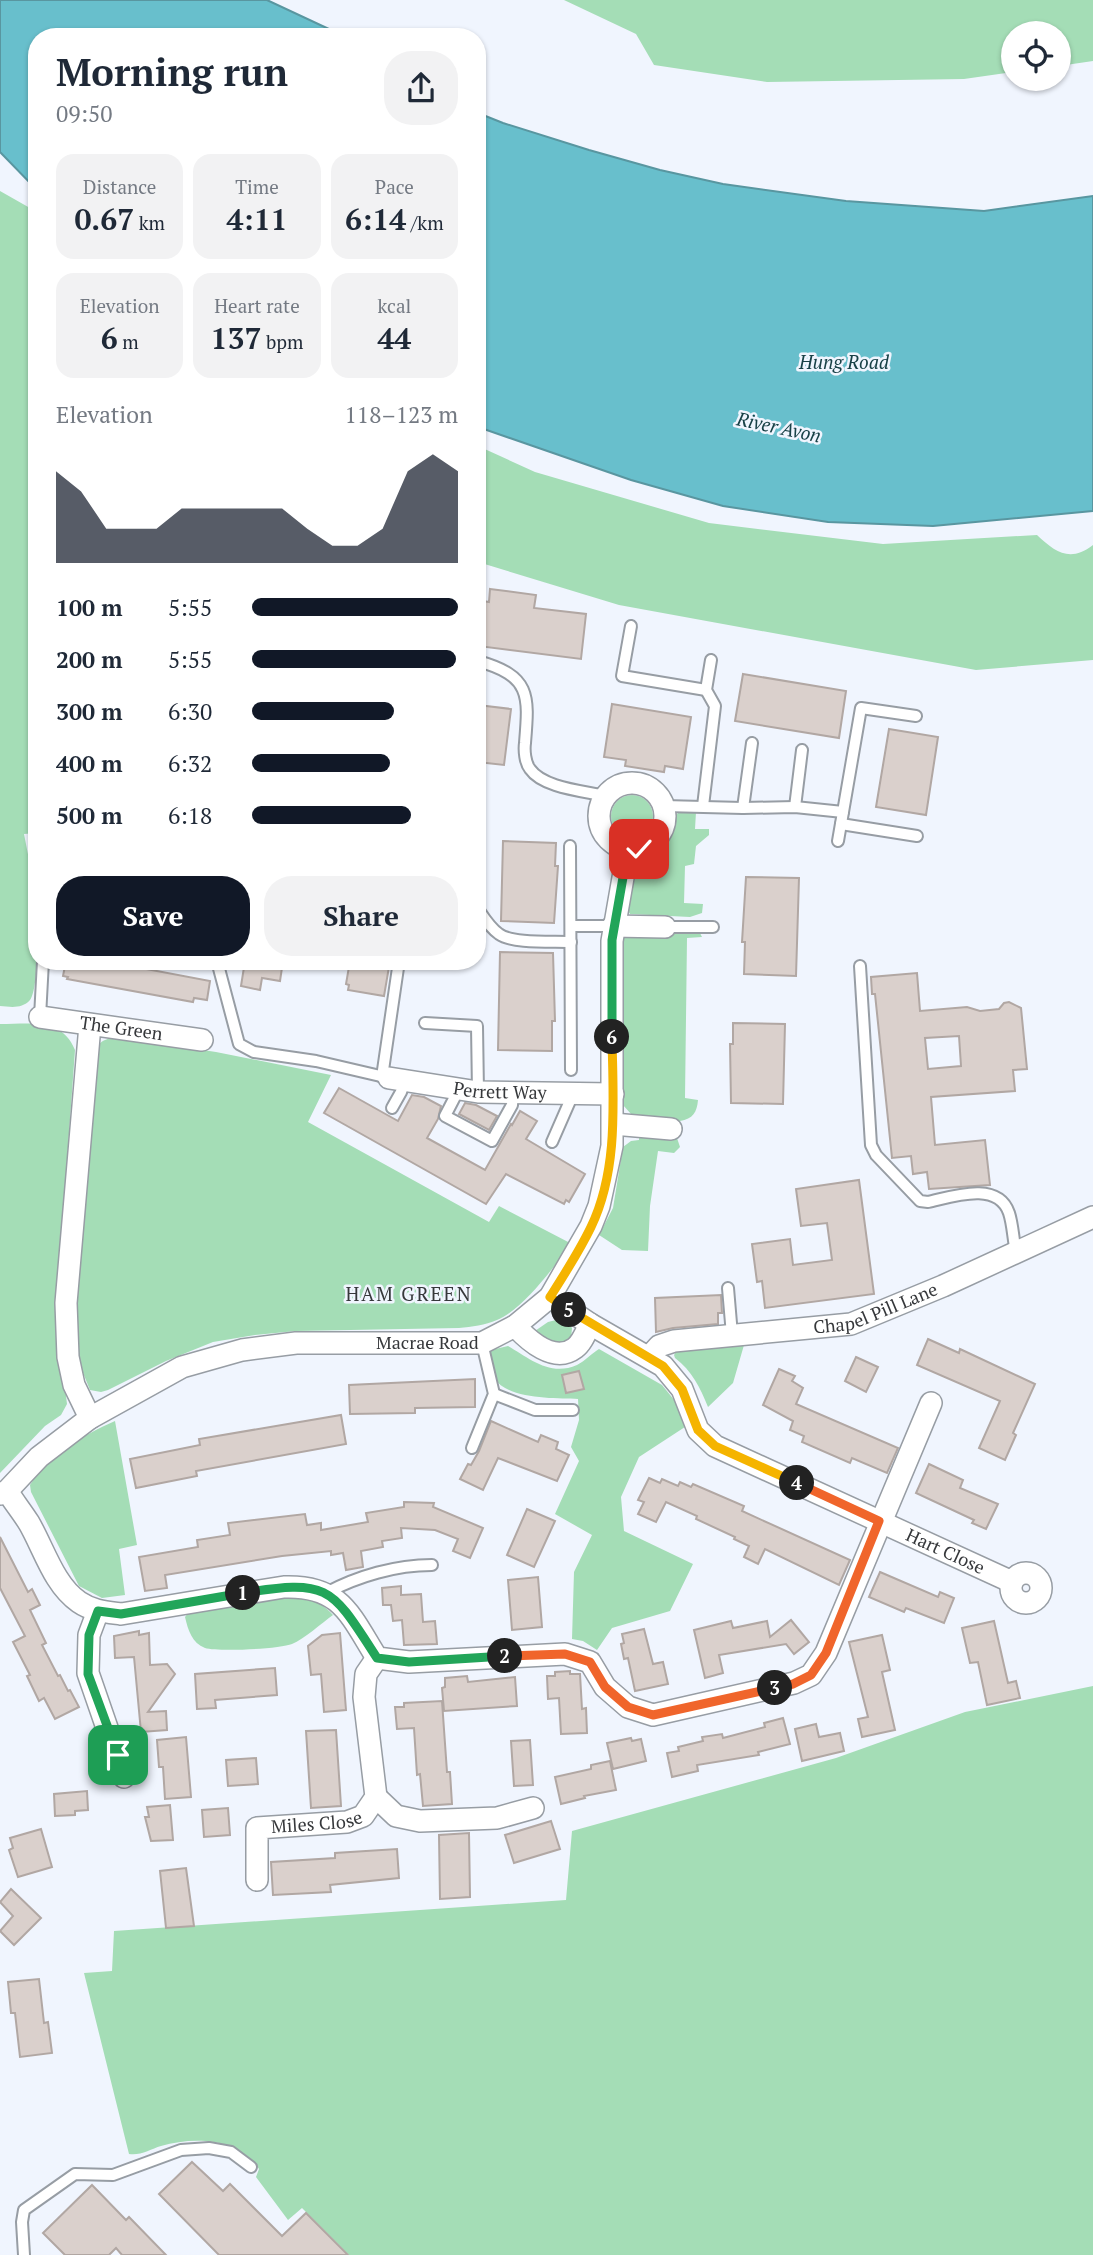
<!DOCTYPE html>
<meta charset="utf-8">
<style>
body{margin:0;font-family:"PT Serif",serif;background:#f2f2f3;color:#1f2937;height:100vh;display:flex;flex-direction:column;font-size:26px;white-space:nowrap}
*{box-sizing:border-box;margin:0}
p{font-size:23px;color:#747a83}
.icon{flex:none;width:38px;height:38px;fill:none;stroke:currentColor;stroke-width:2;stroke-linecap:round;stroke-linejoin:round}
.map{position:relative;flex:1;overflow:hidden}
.drawer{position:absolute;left:28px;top:28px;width:458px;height:942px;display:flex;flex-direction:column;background:#fff;border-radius:28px;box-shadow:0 2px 5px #0004}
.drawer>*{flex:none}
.tools{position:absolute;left:1001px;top:21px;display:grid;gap:14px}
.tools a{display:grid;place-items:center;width:70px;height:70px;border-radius:50%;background:#fff;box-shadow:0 2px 5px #0004;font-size:35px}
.pin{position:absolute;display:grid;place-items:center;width:60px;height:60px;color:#fff;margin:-30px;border-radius:14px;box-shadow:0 4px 10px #0006}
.km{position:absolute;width:35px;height:35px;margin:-18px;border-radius:50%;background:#222;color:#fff;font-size:19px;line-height:35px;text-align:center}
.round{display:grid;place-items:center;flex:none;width:74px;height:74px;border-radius:28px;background:#f2f2f3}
.headline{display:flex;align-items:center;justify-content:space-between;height:119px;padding:0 28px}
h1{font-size:38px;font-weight:700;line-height:52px}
.stats{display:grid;grid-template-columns:repeat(3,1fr);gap:10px;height:119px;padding:7px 28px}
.stats div{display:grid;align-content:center;border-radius:18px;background:#f2f2f3;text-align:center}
.stats b{font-size:30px;font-weight:700}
.stats small{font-size:19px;font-weight:400}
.stats p{font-size:19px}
.chart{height:196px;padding:14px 28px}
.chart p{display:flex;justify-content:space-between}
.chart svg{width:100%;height:126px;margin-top:7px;fill:#111827;opacity:.7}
.button{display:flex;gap:14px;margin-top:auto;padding:14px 28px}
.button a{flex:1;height:80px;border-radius:28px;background:#111827;color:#fff;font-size:28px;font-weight:700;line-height:80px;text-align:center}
.button a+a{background:#f2f2f3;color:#1f2937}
ul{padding:0 28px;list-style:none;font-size:23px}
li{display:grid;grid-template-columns:112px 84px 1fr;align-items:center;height:52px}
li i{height:18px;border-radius:9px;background:#111827}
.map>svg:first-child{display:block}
.green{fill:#a4ddb6}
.water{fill:#68bfcc;stroke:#5996a0;stroke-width:2}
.building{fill:#dad0cc;stroke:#b1a7a3;stroke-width:2;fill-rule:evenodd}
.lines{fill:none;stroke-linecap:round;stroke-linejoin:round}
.lane-casing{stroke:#979da4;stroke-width:14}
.street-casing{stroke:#979da4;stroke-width:24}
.lane{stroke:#fff;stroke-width:10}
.street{stroke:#fff;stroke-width:21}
.split-1-casing{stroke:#fff;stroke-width:14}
.split-2-casing{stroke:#fff;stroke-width:14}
.split-3-casing{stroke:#fff;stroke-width:14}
.split-4-casing{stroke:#fff;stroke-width:14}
.split-5-casing{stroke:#fff;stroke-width:14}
.split-6-casing{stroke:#fff;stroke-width:14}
.split-7-casing{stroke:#fff;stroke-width:14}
.split-1{stroke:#22a559;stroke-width:9}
.split-2{stroke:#22a559;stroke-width:9}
.split-3{stroke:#f0652b;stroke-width:9}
.split-4{stroke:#f0652b;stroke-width:9}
.split-5{stroke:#f5b400;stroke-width:9}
.split-6{stroke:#f5b400;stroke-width:9}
.split-7{stroke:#22a559;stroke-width:9}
.labels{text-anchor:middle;stroke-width:5;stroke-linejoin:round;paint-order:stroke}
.street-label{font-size:18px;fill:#36383b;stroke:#f0f5fe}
.water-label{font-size:19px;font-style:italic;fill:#184147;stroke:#f0f5fe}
.neighbourhood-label{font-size:19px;letter-spacing:2px;fill:#36383b;stroke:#f0f5fe}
</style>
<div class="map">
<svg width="1093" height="2255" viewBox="0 0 1093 2255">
<rect width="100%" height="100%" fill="#f0f5fe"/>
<!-- green -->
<g class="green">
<path d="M564 0H1093V61L1059 66V33H1013V72L964 79 767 82 654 65 636 34Z"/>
<path d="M0 191 37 212V833L24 834C28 855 33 877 36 898 39 914 39 989 30 1000 22 1009 11 1007 0 1006Z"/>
<path d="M478 446 535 472 709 523 883 544 1037 535C1055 552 1070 563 1093 545V660L976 670 619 605 478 562Z"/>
<circle cx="632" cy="816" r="21"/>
<path d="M681 811 696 812 695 829H709V835L696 846 694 864 685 866 684 903 703 904 702 913 690 917 630 914 627 909 635 857 659 842 674 816Z"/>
<path d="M628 931H699L702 937 687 938 685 1098 698 1100C697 1112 693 1119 680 1121L631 1114 623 1105 621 942 623 936Z"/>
<path d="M0 1024C30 1024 62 1017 75 1050L56 1315 67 1404 61 1415 45 1426 0 1473Z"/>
<path d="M116 1037 216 1052 331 1075 308 1122 489 1222 499 1206 572 1244C552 1268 525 1308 497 1320 485 1325 472 1327 459 1328L296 1331 255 1335 213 1342 166 1361 108 1390 101 1392 90 1390 79 1363 76 1325 93 1058C96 1044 102 1039 116 1037Z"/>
<path d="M639 1134 677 1138 680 1147 674 1153 658 1151 650 1206 648 1251 622 1250 599 1235 613 1208 623 1147 631 1141 639 1140Z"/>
<path d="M556 1320 568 1323 572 1328 571 1339 558 1346 532 1333 548 1322Z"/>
<path d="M744 1345 733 1383 708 1407C700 1387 692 1371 675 1358L674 1355 678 1349Z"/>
<path d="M508 1346C529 1358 550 1377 577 1365 585 1361 592 1353 599 1349L662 1385 675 1401 688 1425 639 1457 621 1497 624 1531 693 1564 670 1611 612 1628 597 1650 583 1641 572 1639 574 1572 592 1535 555 1514 579 1461 571 1447 579 1420 578 1399C556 1398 508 1400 494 1378 490 1371 489 1359 487 1351Z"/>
<path d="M115 1421 137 1545 119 1549 125 1595 102 1598 79 1586 31 1492 30 1485C49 1455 83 1435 115 1421Z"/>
<path d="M279 1597C302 1597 317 1597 333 1615 322 1623 304 1639 292 1644 280 1649 218 1652 205 1648 192 1643 188 1630 185 1617L189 1612Z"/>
<path d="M1093 1686V2255H349L302 2208 288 2220 256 2177 259 2169C238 2138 195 2136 161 2146 151 2149 140 2156 129 2154L84 1973 112 1971 114 1931 566 1900 572 1831 836 1758 965 1712Z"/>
</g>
<!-- water -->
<g class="water">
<path d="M0 0H267L346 37H37V186L31 184 0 152Z"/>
<path d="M478 113 503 123 589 150 660 170 723 184 846 201 984 211 1093 196V511L933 526 828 522 723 506 631 480 478 427Z"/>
</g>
<!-- building -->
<g class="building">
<path d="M490 589 536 595 534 608 586 614 581 659 478 646 483 601 489 602Z"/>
<path d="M743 674 846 691 839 738 735 721Z"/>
<path d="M612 704 691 717 683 769 665 766 664 772 625 766 626 760 604 757Z"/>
<path d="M478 705 511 709 504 765 478 762Z"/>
<path d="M889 729 938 737 926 815 876 807Z"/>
<path d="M503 841 556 843 555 866H558L554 923 501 921Z"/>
<path d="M746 877 799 878 796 976 744 974 745 942H742Z"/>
<path d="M500 952 553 953 555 1021H552V1051L498 1050Z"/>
<path d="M66 961H104L210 981 207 1000 194 998 193 1002 67 979 68 977 63 976Z"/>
<path d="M245 961H283L280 981 262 978 260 990 241 986Z"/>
<path d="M350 961H390L384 996 348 990 349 985 346 984Z"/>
<path d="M917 973 920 1011 967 1007 980 1011 999 1009 1004 1003 1009 1002 1021 1008 1027 1069 1013 1070 1015 1091 931 1097 935 1145 985 1140 990 1185 929 1189 927 1172 913 1174 911 1156 892 1158 875 994H872L871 977ZM959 1036 961 1066 928 1069 925 1038Z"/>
<path d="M733 1023 785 1024 783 1104 731 1103 730 1044H733Z"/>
<path d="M339 1088 398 1121 412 1095 424 1097 441 1106 438 1119 427 1138 485 1170 511 1124 512 1125 520 1111 537 1121 526 1139 585 1174 569 1202 566 1200 564 1204 506 1174 486 1204 324 1113Z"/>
<path d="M465 1103 476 1105 497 1116 489 1130 459 1114Z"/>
<path d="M859 1180 874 1294 765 1308 762 1281 757 1282 752 1244 790 1239 793 1265 832 1260 827 1223 801 1226 796 1189Z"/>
<path d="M721 1295 722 1313H718V1324L673 1328 656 1332 655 1298Z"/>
<path d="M928 1339 959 1353 960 1349 1035 1384 1013 1433 1016 1435 1005 1460 979 1448 1000 1401 917 1365Z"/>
<path d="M856 1357 878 1367 866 1392 845 1381Z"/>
<path d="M779 1369 795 1376 792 1381 803 1388 796 1404 898 1448 887 1473 852 1458 850 1463 802 1442 804 1436 790 1430 793 1421 763 1405Z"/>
<path d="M579 1371 584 1389 566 1393 562 1375Z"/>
<path d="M475 1379V1407L415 1408V1413L350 1414 349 1385Z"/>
<path d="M341 1415 346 1444 196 1471 197 1476 136 1488 130 1459 200 1445 199 1439Z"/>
<path d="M491 1421 538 1442 541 1435 558 1442 556 1449 569 1455 557 1481 498 1458 483 1490 460 1479 468 1464 471 1465 479 1451Z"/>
<path d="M929 1464 963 1480 960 1488 998 1504 986 1529 972 1523 974 1520 916 1493Z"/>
<path d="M649 1478 660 1483 662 1479 678 1486 680 1482 691 1487 693 1484 744 1506 742 1511 850 1560 839 1585 765 1549 758 1564 744 1557 749 1546 734 1539 735 1537 696 1519 697 1516 666 1502 656 1522 638 1514 644 1502 638 1500Z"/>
<path d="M404 1502 434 1503 433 1507 483 1528 470 1558 453 1551 458 1539 435 1530 401 1528 402 1538 382 1541 383 1547 361 1551 363 1567 346 1570 343 1553 331 1555V1551L282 1556 165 1575 167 1588 145 1591 139 1557 198 1547 197 1540 230 1535 228 1523 305 1514 307 1525 321 1523V1530L368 1522 366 1513 404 1507Z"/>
<path d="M527 1509 555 1521 534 1567 507 1555Z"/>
<path d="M0 1537 28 1592 32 1589 40 1605 30 1610 46 1643 42 1645 58 1676 60 1675 68 1691 70 1690 79 1707 55 1719 44 1698 39 1701 27 1676 30 1675 13 1642 25 1636 0 1588Z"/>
<path d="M880 1572 938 1597 940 1592 954 1598 944 1623 906 1608 904 1612 869 1597Z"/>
<path d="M538 1577 542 1627 512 1630 508 1580Z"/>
<path d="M401 1586V1595L421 1594 423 1622 435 1621 437 1644 404 1645 402 1620 393 1621 391 1605H383L382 1588Z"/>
<path d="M791 1620 809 1642 794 1654 786 1644 719 1655 723 1673 705 1678 694 1630 731 1621 733 1628 767 1621 770 1637Z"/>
<path d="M994 1621 1008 1683 1016 1681 1020 1698 987 1705 978 1662 970 1663 962 1628Z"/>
<path d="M644 1629 653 1664 663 1662 668 1684 635 1691 628 1658 624 1659 621 1644 624 1643 622 1634Z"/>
<path d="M139 1631V1635L149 1633 150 1665 167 1664 175 1674 148 1712 166 1711 167 1730 141 1732 134 1657 115 1658 114 1636Z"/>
<path d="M340 1633 346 1710 324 1712 321 1674 311 1675 308 1646 322 1635Z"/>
<path d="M882 1635 890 1670 882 1672 895 1730 862 1737 858 1719 868 1717 849 1642Z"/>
<path d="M275 1668 277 1695 215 1700 216 1708 197 1709 195 1674Z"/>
<path d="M570 1671V1674H580L582 1709 586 1708 587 1733 561 1734 559 1698 548 1699 547 1676H555V1672Z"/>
<path d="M467 1676 468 1682 515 1677 517 1706 444 1711 442 1688 445 1687V1678Z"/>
<path d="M442 1701 447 1772H450L452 1804 423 1806 420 1774 417 1775 414 1728 397 1729 395 1707H404V1703Z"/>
<path d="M783 1718 790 1744 758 1752 759 1755 697 1765 698 1771 672 1777 667 1753 679 1751 678 1747 703 1741 702 1737 722 1734 723 1738 765 1727 764 1723Z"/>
<path d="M816 1724 819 1737 840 1733 844 1751 802 1761 795 1729Z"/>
<path d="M336 1730 341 1806 311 1808 306 1731Z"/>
<path d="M186 1737 191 1797 165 1799 163 1767H159L157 1740Z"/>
<path d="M631 1738 632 1741 641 1739 646 1761 613 1769 607 1743Z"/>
<path d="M530 1740 533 1785 514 1786 511 1741Z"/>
<path d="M256 1758 258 1784 228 1786 226 1760Z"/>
<path d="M610 1761 616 1790 584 1796 585 1798 561 1804 555 1777 591 1769V1765Z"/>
<path d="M87 1791 88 1810 75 1811V1815L55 1816 54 1794Z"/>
<path d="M170 1805 173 1840 151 1841 145 1817H149L147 1807Z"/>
<path d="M228 1808 230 1835 204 1837 202 1810Z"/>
<path d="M551 1821 560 1849 514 1863 505 1835Z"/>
<path d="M41 1829 52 1867 18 1877 9 1850 13 1848 10 1838Z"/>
<path d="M469 1833 470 1897 440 1899 439 1835Z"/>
<path d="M397 1849 399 1878 330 1885 331 1892 273 1895 271 1862 335 1858V1853Z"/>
<path d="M186 1868 194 1926 166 1928 160 1871Z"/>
<path d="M11 1889 41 1918 14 1945 0 1931 13 1916 0 1902Z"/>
<path d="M39 1979 44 2023 48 2022 52 2053 20 2057 15 2013H11L8 1982Z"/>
<path d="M192 2162 223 2191 230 2184 282 2236 306 2213 348 2255H219L159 2194Z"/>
<path d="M92 2185 126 2220 129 2217 166 2255H122L116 2248 109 2255H65L43 2233Z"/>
</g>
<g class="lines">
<!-- lane casing -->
<g class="lane-casing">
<g id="lane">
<path d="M631 626 622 676 706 690"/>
<path d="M478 661C531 676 529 695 525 743 524 750 525 763 530 769 543 788 584 791 605 796"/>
<path d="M664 806 743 808 795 807 843 812"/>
<path d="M703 806 715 706 706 690 711 660"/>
<path d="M795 807 802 750"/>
<path d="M743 808 752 743"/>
<path d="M841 824 917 836"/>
<path d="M838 841 861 708 916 716"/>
<path d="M570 846 571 1070"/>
<path d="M478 909C484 918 490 928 499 934 513 944 553 941 571 942"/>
<path d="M571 926H613"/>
<path d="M665 927H713"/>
<path d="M217 961 239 1044 254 1052 316 1061 389 1078"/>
<path d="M860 966 871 1145 876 1155 920 1201 928 1202C951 1197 998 1180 1009 1213 1013 1225 1013 1239 1016 1252"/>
<path d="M40 1017 43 961"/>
<path d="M425 1023 477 1026 478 1092"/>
<path d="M382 1077 399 961"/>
<path d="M459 1089 445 1116 492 1141 512 1105 513 1093"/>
<path d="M392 1108 401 1092 405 1081"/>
<path d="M552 1142 573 1094"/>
<path d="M728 1288 732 1335"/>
<path d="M494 1394 535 1410H573"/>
<path d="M472 1448 494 1394 482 1343"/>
<path d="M326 1593C358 1576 396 1565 432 1565"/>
<path d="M24 2255 22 2222 24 2210 75 2174 113 2175 181 2150 209 2148 231 2152 251 2167"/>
</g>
</g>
<!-- street casing -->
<g class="street-casing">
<g id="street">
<circle cx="632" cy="816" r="33"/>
<path d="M613 926 665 927"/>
<path id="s1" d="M40 1017 202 1040"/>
<path id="s2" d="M389 1078 478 1092 613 1094"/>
<path d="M613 1124 671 1129"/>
<path id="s3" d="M550 1297 590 1324 663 1366 682 1389 698 1430 715 1446 1012 1582"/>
<path d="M515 1326C528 1340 554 1364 575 1348 582 1343 586 1332 590 1324"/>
<path id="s4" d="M649 1357 659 1346 674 1341 851 1324 943 1286 1093 1217"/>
<path d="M90 1418 74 1385 68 1357 66 1303 90 1025"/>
<path d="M7 1491C14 1502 22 1512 29 1523 44 1549 54 1585 79 1602 92 1611 106 1612 121 1614L284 1587C341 1585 350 1615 377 1658L409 1662 565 1654 590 1662 605 1687 628 1707 653 1715 794 1683 811 1675 826 1653 931 1403"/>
<path id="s5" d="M0 1494 7 1491 39 1457 90 1418 182 1367 242 1350 296 1343H482L515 1326 550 1297 591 1226 599 1206 612 1146V941L628 849"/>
<circle cx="1026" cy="1588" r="15"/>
<path d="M98 1611 89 1635 88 1673 124 1777"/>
<path d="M376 1797 396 1816 420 1821 497 1818 533 1808"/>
<path id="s6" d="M257 1880V1828L347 1822 363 1816 376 1797 364 1697 366 1674 377 1658"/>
</g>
</g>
<!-- lane -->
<use href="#lane" class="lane"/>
<!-- street -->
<use href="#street" class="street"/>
</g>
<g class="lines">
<!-- split-1 casing -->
<g class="split-1-casing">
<path id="split-1" d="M118 1755 88 1674 89 1635 98 1611 121 1614 243 1593"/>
</g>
<!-- split-2 casing -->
<g class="split-2-casing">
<path id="split-2" d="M243 1593C330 1579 331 1587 377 1658L409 1662 505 1656"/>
</g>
<!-- split-3 casing -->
<g class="split-3-casing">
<path id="split-3" d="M505 1656 565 1654 590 1662 605 1687 628 1707 653 1715 775 1688"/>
</g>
<!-- split-4 casing -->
<g class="split-4-casing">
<path id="split-4" d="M775 1688 793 1684 811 1675 826 1653 879 1521 797 1483"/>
</g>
<!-- split-5 casing -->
<g class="split-5-casing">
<path id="split-5" d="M569 1310 663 1366 682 1389 698 1430 715 1446 797 1483"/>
</g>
<!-- split-6 casing -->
<g class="split-6-casing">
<path id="split-6" d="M569 1310 550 1297C564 1275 579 1252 591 1227 619 1169 613 1099 612 1037"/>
</g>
<!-- split-7 casing -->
<g class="split-7-casing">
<path id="split-7" d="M612 1037V940L628 849H639"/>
</g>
<!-- split-1 -->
<use href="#split-1" class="split-1"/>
<!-- split-2 -->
<use href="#split-2" class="split-2"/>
<!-- split-3 -->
<use href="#split-3" class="split-3"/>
<!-- split-4 -->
<use href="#split-4" class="split-4"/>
<!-- split-5 -->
<use href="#split-5" class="split-5"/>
<!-- split-6 -->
<use href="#split-6" class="split-6"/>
<!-- split-7 -->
<use href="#split-7" class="split-7"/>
</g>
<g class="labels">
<!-- street labels -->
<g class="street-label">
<text dy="6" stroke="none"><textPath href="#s1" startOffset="82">The Green</textPath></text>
<text dy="6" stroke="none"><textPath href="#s2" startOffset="112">Perrett Way</textPath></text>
<text dy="6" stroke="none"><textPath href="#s4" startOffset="236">Chapel Pill Lane</textPath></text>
<text dy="6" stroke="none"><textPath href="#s5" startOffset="472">Macrae Road</textPath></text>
<text dy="6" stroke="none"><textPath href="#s3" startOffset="483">Hart Close</textPath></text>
<text dy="6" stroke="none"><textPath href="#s6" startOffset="112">Miles Close</textPath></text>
</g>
<!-- water labels -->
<g class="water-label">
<text x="844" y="369">Hung Road</text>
<text transform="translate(779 427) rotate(12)" y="7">River Avon</text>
</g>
<!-- neighbourhood labels -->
<g class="neighbourhood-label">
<text x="409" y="1301">HAM GREEN</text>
</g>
</g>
</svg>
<div class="tools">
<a><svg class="icon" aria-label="locate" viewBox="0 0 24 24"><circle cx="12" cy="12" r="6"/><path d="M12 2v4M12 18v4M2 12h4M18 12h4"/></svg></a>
</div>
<div class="pin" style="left:118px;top:1755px;background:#1e9e55"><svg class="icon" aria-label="arrive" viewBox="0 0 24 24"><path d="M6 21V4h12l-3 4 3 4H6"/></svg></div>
<div class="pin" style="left:639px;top:849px;background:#d93025"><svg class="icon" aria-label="check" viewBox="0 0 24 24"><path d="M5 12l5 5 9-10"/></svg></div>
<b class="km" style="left:243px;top:1593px">1</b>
<b class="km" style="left:505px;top:1656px">2</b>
<b class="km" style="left:775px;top:1688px">3</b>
<b class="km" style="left:797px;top:1483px">4</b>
<b class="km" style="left:569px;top:1310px">5</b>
<b class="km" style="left:612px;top:1037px">6</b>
<section class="drawer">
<div class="headline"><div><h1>Morning run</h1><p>09:50</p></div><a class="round"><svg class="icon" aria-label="share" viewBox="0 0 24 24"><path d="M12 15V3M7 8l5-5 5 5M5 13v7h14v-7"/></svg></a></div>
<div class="stats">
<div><p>Distance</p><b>0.67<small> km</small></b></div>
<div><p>Time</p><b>4:11</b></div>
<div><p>Pace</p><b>6:14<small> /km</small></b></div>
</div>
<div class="stats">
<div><p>Elevation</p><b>6<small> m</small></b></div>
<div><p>Heart rate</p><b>137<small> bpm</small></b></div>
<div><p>kcal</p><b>44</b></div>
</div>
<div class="chart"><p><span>Elevation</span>118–123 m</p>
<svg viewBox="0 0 160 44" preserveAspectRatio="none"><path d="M0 44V12L10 19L20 32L30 32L40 32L50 25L60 25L70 25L80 25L90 25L100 32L110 38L120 38L130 32L140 12L150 6L160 12V44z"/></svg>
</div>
<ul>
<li><b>100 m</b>5:55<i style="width:100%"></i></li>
<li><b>200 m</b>5:55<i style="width:99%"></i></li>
<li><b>300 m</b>6:30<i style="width:69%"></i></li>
<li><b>400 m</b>6:32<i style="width:67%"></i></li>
<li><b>500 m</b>6:18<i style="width:77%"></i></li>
</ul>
<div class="button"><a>Save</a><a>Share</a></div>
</section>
</div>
